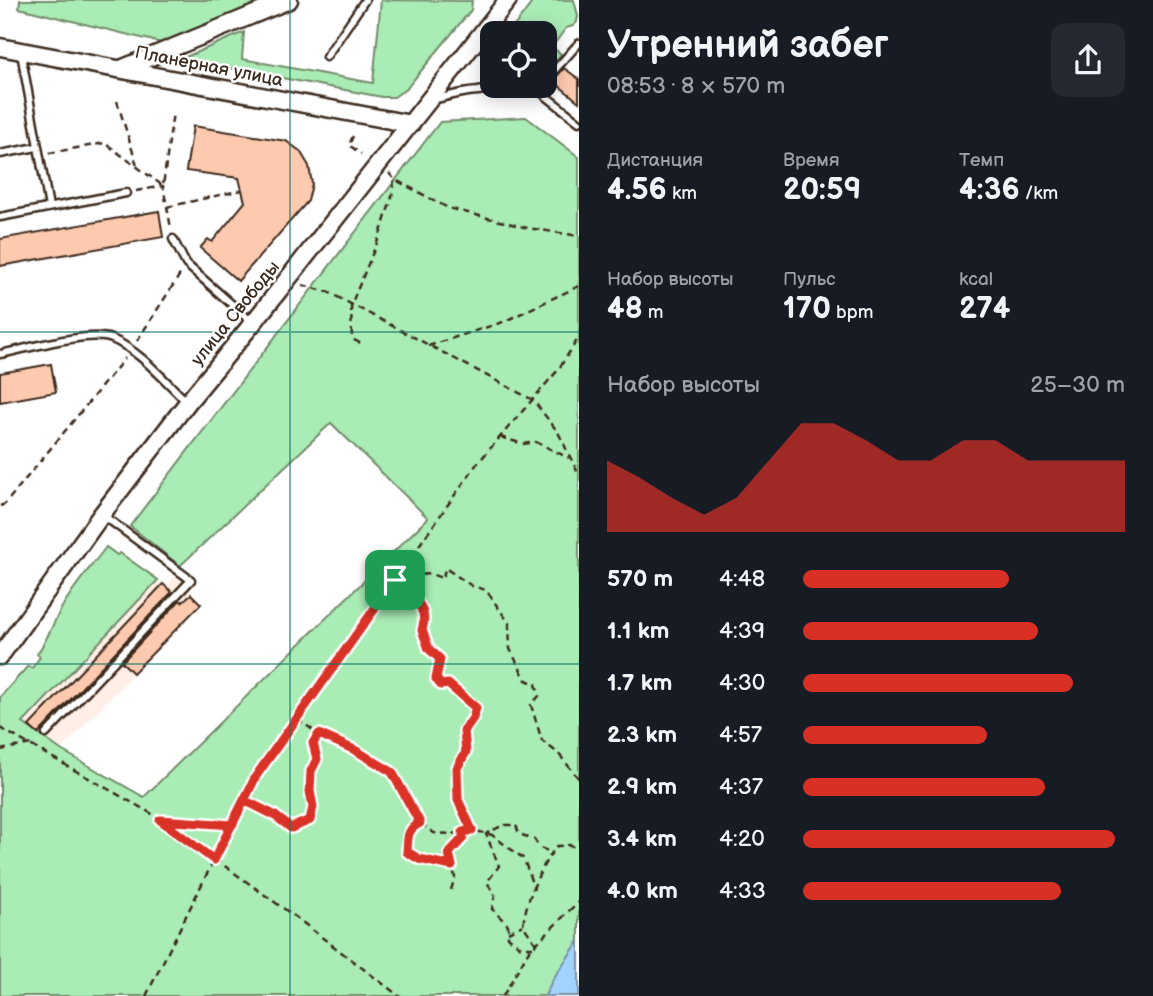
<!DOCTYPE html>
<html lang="ru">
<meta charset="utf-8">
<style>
body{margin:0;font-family:"Balsamiq Sans",sans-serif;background:#242831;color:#f1f3f6;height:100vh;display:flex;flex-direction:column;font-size:26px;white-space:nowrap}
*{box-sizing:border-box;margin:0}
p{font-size:23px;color:#9ea1a6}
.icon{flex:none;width:38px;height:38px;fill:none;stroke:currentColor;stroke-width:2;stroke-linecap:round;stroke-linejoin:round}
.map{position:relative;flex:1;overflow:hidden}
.details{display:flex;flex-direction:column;background:#171b24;width:574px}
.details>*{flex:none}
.fabs{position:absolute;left:480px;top:21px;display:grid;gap:14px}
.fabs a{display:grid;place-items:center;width:77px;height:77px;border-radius:14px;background:#171b24;box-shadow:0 4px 18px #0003;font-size:35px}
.pin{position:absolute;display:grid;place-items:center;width:60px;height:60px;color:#fff;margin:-30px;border-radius:14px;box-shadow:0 4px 10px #0006}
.round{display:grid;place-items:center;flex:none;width:74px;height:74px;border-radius:14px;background:#242831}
.headline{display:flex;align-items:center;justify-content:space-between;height:119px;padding:0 28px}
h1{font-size:38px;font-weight:700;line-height:52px}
.figures{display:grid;grid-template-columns:repeat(3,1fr);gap:10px;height:119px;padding:7px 28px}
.figures div{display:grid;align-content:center}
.figures b{font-size:30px;font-weight:700}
.figures small{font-size:19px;font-weight:400}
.figures p{font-size:19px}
.chart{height:196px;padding:14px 28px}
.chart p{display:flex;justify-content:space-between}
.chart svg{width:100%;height:126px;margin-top:7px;fill:#d93025;opacity:.7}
ul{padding:0 28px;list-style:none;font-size:23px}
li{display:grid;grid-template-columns:112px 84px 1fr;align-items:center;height:52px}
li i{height:18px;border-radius:9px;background:#d93025}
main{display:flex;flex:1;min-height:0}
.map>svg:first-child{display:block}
.built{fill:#ffefe7}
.green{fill:#aaecb6;stroke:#728b6a;stroke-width:2}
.water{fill:#a2d3ff;stroke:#798fa5;stroke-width:2}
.building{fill:#fecaaf;stroke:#3b2a1e;stroke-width:2}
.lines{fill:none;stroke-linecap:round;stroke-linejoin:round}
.service-casing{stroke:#3b2a1e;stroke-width:11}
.secondary-casing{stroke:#3b2a1e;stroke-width:21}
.path{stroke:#3b2a1e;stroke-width:2.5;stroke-dasharray:7 5;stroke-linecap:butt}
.service{stroke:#fff;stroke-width:6}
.secondary{stroke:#fff;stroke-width:16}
.route-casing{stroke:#fff;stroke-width:14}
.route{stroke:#d93025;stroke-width:9}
.grid{fill:none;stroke:#0f766e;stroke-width:2;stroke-opacity:0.55}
.labels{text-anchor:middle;stroke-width:5;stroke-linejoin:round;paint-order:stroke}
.street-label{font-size:18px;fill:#3b2a1e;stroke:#fff}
</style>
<main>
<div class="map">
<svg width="579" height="996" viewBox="0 0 579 996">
<rect width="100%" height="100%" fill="#fff"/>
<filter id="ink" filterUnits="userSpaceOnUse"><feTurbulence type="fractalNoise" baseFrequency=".0143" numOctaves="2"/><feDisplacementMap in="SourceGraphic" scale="14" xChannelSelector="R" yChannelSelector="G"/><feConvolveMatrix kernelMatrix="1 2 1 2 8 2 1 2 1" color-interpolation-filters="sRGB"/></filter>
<g filter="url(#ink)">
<!-- built -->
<path class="built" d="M180 570 192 582 187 589 202 602 61 750 22 723 158 580 167 585Z"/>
<!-- green -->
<g class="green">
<path d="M20 0H259L250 9 166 44 19 8Z"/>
<path d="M381 0 472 1 471 10 407 88 394 97H382L181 59 244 32 242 59 373 83Z"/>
<path d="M534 0H574L578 16 577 22 573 26 566 28 552 47 561 54 550 69 544 65V33H509Z"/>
<path d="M526 117 579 157V941L553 979 545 996H0V697L28 666 32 668 40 657 37 654C50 636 56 614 69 596 80 579 94 563 106 547L117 555 120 553 158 580 23 723 61 750 144 797 428 518 331 423 180 566 130 526 440 122Z"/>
</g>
<!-- water -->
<path class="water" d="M579 941V996H545L553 979Z"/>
<!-- building -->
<g class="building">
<path d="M564 68 579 79V102L553 81Z"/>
<path d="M193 126 286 141 300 151 309 166 312 184 308 201 238 281 200 248 208 239 212 242 245 202 239 178 186 171Z"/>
<path d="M159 211 163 237 0 266V239Z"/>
<path d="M51 364 56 392 0 402V373Z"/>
<path d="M163 584 172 592 38 734 29 726Z"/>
<path d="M191 594 201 604 133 673 122 662 180 600 182 602Z"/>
</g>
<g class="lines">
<!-- service casing -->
<g class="service-casing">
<g id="service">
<path d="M21 53 49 207"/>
<path d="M326 57 365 0"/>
<path d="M544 82 579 43"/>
<path d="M533 86 579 122"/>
<path d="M433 100C448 96 462 92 478 91 498 88 513 91 534 86"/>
<path d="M0 154 37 147"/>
<path d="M0 217 126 193"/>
<path d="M173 239 186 264 253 323"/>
<path d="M0 354C26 349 89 330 112 339 140 351 164 380 186 401"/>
<path d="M46 734 191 580 104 516"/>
</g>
</g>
<!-- secondary casing -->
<g class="secondary-casing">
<g id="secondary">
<path d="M0 47 411 124"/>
<path d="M121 69 289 0"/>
<path d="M0 656 102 514 188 402 253 323 508 0"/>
</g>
</g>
<!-- path -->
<g class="path">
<path d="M117 101 137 165"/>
<path d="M353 136 349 145 361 154"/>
<path d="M49 153 105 143 163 186 173 112"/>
<path d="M389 173 394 179 448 208 528 228 579 236"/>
<path d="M136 191 163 186 171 228"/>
<path d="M167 207 242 190"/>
<path d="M302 285 328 292 533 400 558 432 579 475"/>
<path d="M137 341 181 273"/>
<path d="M360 343 352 339 351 305 379 238 392 197 394 179"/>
<path d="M428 346 503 322 579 286"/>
<path d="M500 437 523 444 536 442 569 458"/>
<path d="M0 506 5 504 125 358"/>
<path d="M395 580C410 594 430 606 421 630L429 649 441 659 436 679 441 685 448 684 476 707 473 718 464 731 466 752 457 768 458 800 472 830"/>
<path d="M400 585C415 575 427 570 443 579L445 568 472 586 486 590 509 623 510 649 526 680 536 684 539 696 531 705 542 741 558 753 579 779"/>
<path d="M297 719 326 739 355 750 392 772 420 823 434 833 452 834 472 830 492 835 524 859 534 890"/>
<path d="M0 728 154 815 294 916 399 996"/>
<path d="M0 750 31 744"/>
<path d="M244 800 274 815 291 828 310 820 313 807 310 791 311 771 317 759 313 743 319 734"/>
<path d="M160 820 230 825"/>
<path d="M420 823C406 829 408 839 407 852L419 859 452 866"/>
<path d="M451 890 455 877 449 853 463 838V832"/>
<path d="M508 932 523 925"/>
<path d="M536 944 523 925C526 900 541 865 557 846L571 845 579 851"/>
<path d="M533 947H521L508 937V925L492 909 495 895 487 882 499 866 486 834 503 825H516L519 834 534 839 540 848 551 852"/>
<path d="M146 996 256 776 476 465 558 370 579 337"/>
<path d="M503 996 528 952 579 901"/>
</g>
<!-- service -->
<use href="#service" class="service"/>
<!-- secondary -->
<use href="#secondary" class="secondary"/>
</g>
</g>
<g class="lines" filter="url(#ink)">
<!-- route casing -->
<g class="route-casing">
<path id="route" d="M395 580 256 776 232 825 160 820 214 860 244 800 274 815 291 828 310 820 313 807 310 791 311 771 317 759 313 743 319 734 355 750 392 772 420 823C406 829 408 839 407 852L419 859 452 866 449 853 463 838V832L472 830 458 800 457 768 466 752 464 731 473 718 476 708 448 684 441 685 436 679 440 659 429 649 422 630C430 606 410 595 395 580"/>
</g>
<!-- route -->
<use href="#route" class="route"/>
</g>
<!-- grid -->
<path class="grid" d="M290 0V996M0 332H579M0 664H579"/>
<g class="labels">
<!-- street labels -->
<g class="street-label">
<text transform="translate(209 66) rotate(11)" y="6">Планерная улица</text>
<text transform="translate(235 313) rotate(-51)" y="6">улица Свободы</text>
</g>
</g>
</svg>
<div class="fabs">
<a><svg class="icon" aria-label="locate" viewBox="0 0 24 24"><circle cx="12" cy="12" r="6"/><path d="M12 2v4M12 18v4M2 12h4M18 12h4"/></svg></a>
</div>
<div class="pin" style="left:395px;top:580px;background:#1e9e55"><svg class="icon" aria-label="arrive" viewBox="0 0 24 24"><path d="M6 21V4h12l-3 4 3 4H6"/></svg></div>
</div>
<section class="details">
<div class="headline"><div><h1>Утренний забег</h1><p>08:53 · 8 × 570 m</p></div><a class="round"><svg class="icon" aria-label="share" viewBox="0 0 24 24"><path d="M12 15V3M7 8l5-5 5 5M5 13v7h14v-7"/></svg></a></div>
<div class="figures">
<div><p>Дистанция</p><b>4.56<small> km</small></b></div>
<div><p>Время</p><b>20:59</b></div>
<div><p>Темп</p><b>4:36<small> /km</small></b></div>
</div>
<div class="figures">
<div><p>Набор высоты</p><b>48<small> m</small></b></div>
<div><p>Пульс</p><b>170<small> bpm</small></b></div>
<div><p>kcal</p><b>274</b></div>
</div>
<div class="chart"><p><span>Набор высоты</span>25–30 m</p>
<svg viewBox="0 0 160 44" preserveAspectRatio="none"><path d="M0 44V19L10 25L20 32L30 38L40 32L50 19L60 6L70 6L80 12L90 19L100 19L110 12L120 12L130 19L140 19L150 19L160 19V44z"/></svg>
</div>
<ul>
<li><b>570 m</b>4:48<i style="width:64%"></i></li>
<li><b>1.1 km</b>4:39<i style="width:73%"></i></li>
<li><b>1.7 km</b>4:30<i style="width:84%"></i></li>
<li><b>2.3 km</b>4:57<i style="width:57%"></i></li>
<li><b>2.9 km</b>4:37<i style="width:75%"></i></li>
<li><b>3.4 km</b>4:20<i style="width:97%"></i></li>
<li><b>4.0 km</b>4:33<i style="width:80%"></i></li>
</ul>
</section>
</main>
